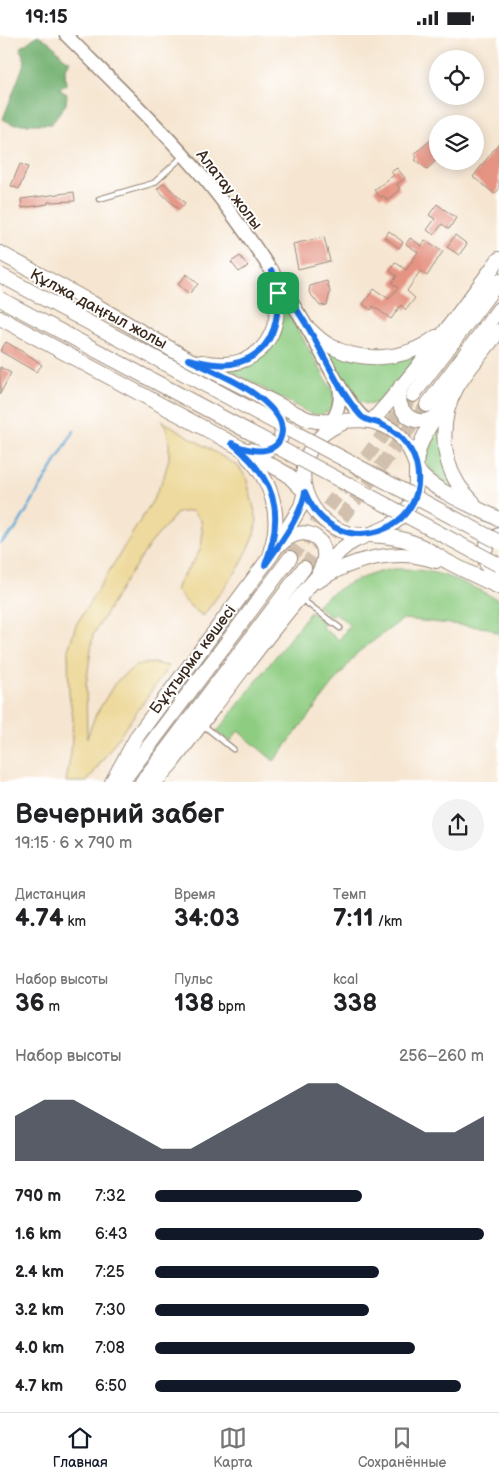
<!DOCTYPE html>
<html lang="ru">
<meta charset="utf-8">
<style>
body{margin:0;font-family:"Balsamiq Sans",sans-serif;background:#f2f2f2;color:#202124;height:100vh;display:flex;flex-direction:column;font-size:19px;white-space:nowrap}
*{box-sizing:border-box;margin:0}
p{font-size:16px;color:#757577}
.icon{flex:none;width:28px;height:28px;fill:none;stroke:currentColor;stroke-width:2;stroke-linecap:round;stroke-linejoin:round}
.map{position:relative;height:747px;overflow:hidden}
.details{display:flex;flex-direction:column;background:#fff;flex:1}
.details>*{flex:none}
.fabs{position:absolute;left:429px;top:15px;display:grid;gap:10px}
.fabs a{display:grid;place-items:center;width:55px;height:55px;border-radius:50%;background:#fff;box-shadow:0 2px 12px #0003;font-size:25px}
.pin{position:absolute;display:grid;place-items:center;width:42px;height:42px;color:#fff;margin:-21px;border-radius:10px;box-shadow:0 2px 8px #0006}
.round{display:grid;place-items:center;flex:none;width:52px;height:52px;border-radius:26px;background:#f2f2f2}
.headline{display:flex;align-items:center;justify-content:space-between;height:85px;padding:0 15px}
h1{font-size:28px;font-weight:700;line-height:38px}
.stats{display:grid;grid-template-columns:repeat(3,1fr);gap:8px;height:85px;padding:5px 15px}
.stats div{display:grid;align-content:center}
.stats b{font-size:25px;font-weight:700}
.stats small{font-size:14px;font-weight:400}
.stats p{font-size:14px}
.chart{height:140px;padding:10px 15px}
.chart p{display:flex;justify-content:space-between}
.chart svg{width:100%;height:90px;margin-top:5px;fill:#111827;opacity:.7}
ul{padding:0 15px;list-style:none;font-size:16px}
li{display:grid;grid-template-columns:80px 60px 1fr;align-items:center;height:38px}
li i{height:12px;border-radius:6px;background:#111827}
.status{display:flex;justify-content:space-between;align-items:center;height:35px;padding:0 25px;background:#fff;direction:ltr}
.status svg{height:14px;fill:currentColor}
.dock{display:flex;justify-content:space-around;align-items:center;height:70px;border-top:1px solid #e0e0e0;background:#fff;font-size:14px;color:#757577}
.dock a{display:grid;justify-items:center;gap:2px}
.dock .current{color:#111827}
.map>svg:first-child{display:block}
.green{fill:#8ecc81;stroke:#647b50}
.forest{fill:#72b06f;stroke:#566d46}
.sand{fill:#eeda9e;stroke:#94825e}
.lines{fill:none;stroke-linecap:round;stroke-linejoin:round}
.stream{stroke:#5ba9d5;stroke-width:2.5}
.building{fill:#e59382}
.primary-tunnel{stroke:#d1c0ad;stroke-width:14;stroke-dasharray:14 7;stroke-linecap:butt}
.lane-casing{stroke:#988878;stroke-width:7}
.secondary-casing{stroke:#988878;stroke-width:15}
.primary-casing{stroke:#988878;stroke-width:16}
.lane{stroke:#fff;stroke-width:4.5}
.secondary{stroke:#fff;stroke-width:12}
.primary{stroke:#fff;stroke-width:14}
.primary-bridge-casing{stroke:#988878;stroke-width:16;stroke-linecap:butt}
.primary-bridge{stroke:#fff;stroke-width:14}
.route-casing{stroke:#fff;stroke-width:10}
.route{stroke:#1a73e8;stroke-width:6}
.labels{text-anchor:middle;stroke-width:4;stroke-linejoin:round;paint-order:stroke}
.street-label{font-size:16px;fill:#3b2a1e;stroke:#fff}
</style>
<div class="status"><b>19:15</b><svg viewBox="0 0 49 12"><path d="M0 12V9h3v3zM5 12V6h3v6zM10 12V3h3v9zM15 12V0h3v12zM26 1h20v11H26zM47 4h2v5h-2z"/></svg></div>
<div class="map">
<svg width="499" height="747" viewBox="0 0 499 747">
<rect width="100%" height="100%" fill="#fff"/>
<filter id="ink" filterUnits="userSpaceOnUse"><feTurbulence type="fractalNoise" baseFrequency=".02" numOctaves="2"/><feDisplacementMap in="SourceGraphic" scale="10" xChannelSelector="R" yChannelSelector="G"/><feConvolveMatrix kernelMatrix="1 2 1 2 8 2 1 2 1" color-interpolation-filters="sRGB"/></filter>
<filter id="wash" filterUnits="userSpaceOnUse"><feTurbulence type="fractalNoise" baseFrequency=".0096" numOctaves="4" result="noise"/><feDisplacementMap in="SourceGraphic" scale="20" xChannelSelector="R" yChannelSelector="G"/><feGaussianBlur stdDeviation="1.12" result="paint"/><feColorMatrix in="noise" values="0 0 0 0 0 0 0 0 0 0 0 0 0 0 0 0 0 1.4 0 .05"/><feComposite in="paint" operator="in"/></filter>
<g filter="url(#wash)">
<rect width="100%" height="100%" fill="#f6e6d1"/>
<!-- green -->
<g class="green">
<path d="M283 268 334 359 332 373 321 380 311 379 227 334 251 326Z"/>
<path d="M322 309 344 321 426 313 378 367C369 372 360 368 354 361Z"/>
<path d="M443 386 460 458C444 448 422 436 426 414 427 406 431 398 433 391Z"/>
<path d="M392 534C438 533 459 545 499 565V599L488 593 403 584 357 618 274 726 238 696 230 707 217 697 310 577 325 588 322 592 339 605 350 590 335 578 330 582 316 570C339 551 363 540 392 534Z"/>
</g>
<!-- forest -->
<path class="forest" d="M38 0 51 8 63 22 70 26 65 35 66 50 59 54 67 59 66 69 51 89H12L3 84 25 26 20 13Z"/>
<!-- sand -->
<path class="sand" d="M161 385 238 431 246 442 257 485 253 504 240 531 203 581 189 570 176 555C182 538 192 531 199 517 204 507 202 495 201 485L192 476 177 478 151 508 124 548 93 600 86 650 87 703 95 681 115 648 136 630 153 628 169 631 87 747H66L71 718 73 682 69 659 68 615 76 590 153 465 164 442 169 423V405L166 392Z"/>
<g class="lines">
<!-- stream -->
<path class="stream" d="M0 508 15 495 74 396"/>
</g>
<g id="blocks">
<!-- building -->
<g class="building">
<path d="M438 99V124L427 134 415 125 417 123 414 119Z"/>
<path d="M499 108V154L495 159 473 142Z"/>
<path d="M20 129 28 132 19 154 11 151Z"/>
<path d="M397 133 405 143 397 149 400 154 387 165 384 161 380 162 374 155 394 140 391 137Z"/>
<path d="M164 148 185 168 179 175 157 154Z"/>
<path d="M74 157 75 166 48 167V169L22 173 21 164Z"/>
<path d="M437 169 456 183 449 194 442 189 434 200 427 195 435 184 429 180Z"/>
<path d="M389 196 403 207 399 213 384 202Z"/>
<path d="M455 200 467 209 459 220 447 212Z"/>
<path d="M324 202 330 226 298 234 293 209Z"/>
<path d="M410 203 422 211 425 205 443 216 427 241 420 236 407 256 415 263 406 275 401 270 391 284 373 271 371 275 363 269 374 254 389 264 398 253 392 248 397 241 390 236 395 227 406 235 418 217 406 209Z"/>
<path d="M240 221 248 231 239 237 231 227Z"/>
<path d="M187 239 198 249 189 259 178 249Z"/>
<path d="M327 246 330 257 327 270 320 271 309 257 310 251Z"/>
<path d="M6 307 33 323 42 330 36 337 0 316Z"/>
<path d="M0 332 11 338 0 359Z"/>
</g>
</g>
</g>
<g filter="url(#ink)">
<use href="#blocks" fill-opacity="0" stroke="#988878" stroke-width="1"/>
<g class="lines">
<!-- primary-tunnel -->
<g class="primary-tunnel">
<path d="M290 523 413 360"/>
<path d="M304 533 427 370"/>
</g>
<!-- lane casing -->
<g class="lane-casing">
<g id="lane">
<path d="M99 164 154 148 182 122"/>
<path d="M300 563 340 593"/>
<path d="M203 690 233 714"/>
</g>
</g>
<!-- secondary casing -->
<g class="secondary-casing">
<g id="secondary">
<path d="M66 0C114 48 164 95 208 148 241 189 271 234 299 279 313 300 349 378 369 386"/>
<path d="M326 394C337 380 342 368 339 350"/>
</g>
</g>
<!-- primary casing -->
<g class="primary-casing">
<g id="primary">
<path d="M0 218 92 268 188 324 307 384C332 391 358 380 380 389 394 394 406 405 412 420 415 427 416 435 422 441 436 456 479 474 499 484"/>
<path d="M0 283 239 412 287 439 305 457 301 471 272 519 138 700 112 747"/>
<path d="M309 294C314 299 320 305 327 309 360 329 405 326 436 302"/>
<path d="M202 327C265 339 289 291 272 236"/>
<path d="M401 351C392 374 414 396 436 381"/>
<path d="M413 360 499 246"/>
<path d="M427 370 499 274"/>
<path d="M369 386 374 384C419 333 459 278 499 224"/>
<path d="M343 388C324 395 310 409 305 428 297 459 320 493 352 499 358 500 364 500 370 500 385 501 398 502 411 507 424 511 436 520 448 527 465 536 482 544 499 552"/>
<path d="M247 415C288 421 291 390 264 367"/>
<path d="M248 422C272 446 282 482 271 514"/>
<path d="M473 467C468 461 462 456 458 449 440 421 440 381 457 352 468 333 486 314 499 296"/>
<path d="M499 500C476 511 484 532 499 546"/>
<path d="M281 509C305 484 337 507 319 537"/>
<path d="M318 546C351 524 398 512 436 526"/>
<path d="M122 747 290 523"/>
<path d="M142 747 304 533"/>
<path d="M155 747 171 729C226 657 279 582 340 516 359 497 388 500 404 478 423 456 412 441 418 417 425 393 442 373 456 353"/>
</g>
</g>
<!-- lane -->
<use href="#lane" class="lane"/>
<!-- secondary -->
<use href="#secondary" class="secondary"/>
<!-- primary -->
<use href="#primary" class="primary"/>
<!-- primary-bridge casing -->
<g class="primary-bridge-casing">
<g id="primary-bridge">
<path d="M0 240 499 507"/>
<path d="M0 264 499 530"/>
</g>
</g>
<!-- primary-bridge -->
<use href="#primary-bridge" class="primary-bridge"/>
</g>
</g>
<g class="lines" filter="url(#ink)">
<!-- route casing -->
<g class="route-casing">
<path id="route" d="M272 236C284 255 297 274 309 294 326 323 338 355 361 381 366 386 372 386 378 388 396 395 411 410 416 428 434 496 335 532 305 457 301 481 279 510 265 530 286 477 275 444 232 408 247 417 280 423 282 396 282 390 280 384 276 379 255 352 218 339 188 324 202 327 216 331 231 329 278 321 284 274 272 236Z"/>
</g>
<!-- route -->
<use href="#route" class="route"/>
</g>
<g class="labels">
<!-- street labels -->
<g class="street-label">
<text transform="translate(230 154) rotate(52)" y="6">Алатау жолы</text>
<text transform="translate(99 273) rotate(28)" y="6">Құлжа даңғыл жолы</text>
<text transform="translate(192 624) rotate(-53)" y="6">Бұқтырма көшесі</text>
</g>
</g>
</svg>
<div class="fabs">
<a><svg class="icon" aria-label="locate" viewBox="0 0 24 24"><circle cx="12" cy="12" r="6"/><path d="M12 2v4M12 18v4M2 12h4M18 12h4"/></svg></a>
<a><svg class="icon" aria-label="layers" viewBox="0 0 24 24"><path d="M12 4l9 5-9 5-9-5zM3 14l9 5 9-5"/></svg></a>
</div>
<div class="pin" style="left:278px;top:258px;background:#1e9e55"><svg class="icon" aria-label="arrive" viewBox="0 0 24 24"><path d="M6 21V4h12l-3 4 3 4H6"/></svg></div>
</div>
<section class="details">
<div class="headline"><div><h1>Вечерний забег</h1><p>19:15 · 6 × 790 m</p></div><a class="round"><svg class="icon" aria-label="share" viewBox="0 0 24 24"><path d="M12 15V3M7 8l5-5 5 5M5 13v7h14v-7"/></svg></a></div>
<div class="stats">
<div><p>Дистанция</p><b>4.74<small> km</small></b></div>
<div><p>Время</p><b>34:03</b></div>
<div><p>Темп</p><b>7:11<small> /km</small></b></div>
</div>
<div class="stats">
<div><p>Набор высоты</p><b>36<small> m</small></b></div>
<div><p>Пульс</p><b>138<small> bpm</small></b></div>
<div><p>kcal</p><b>338</b></div>
</div>
<div class="chart"><p><span>Набор высоты</span>256–260 m</p>
<svg viewBox="0 0 160 44" preserveAspectRatio="none"><path d="M0 44V22L10 14L20 14L30 22L40 30L50 38L60 38L70 30L80 22L90 14L100 6L110 6L120 14L130 22L140 30L150 30L160 22V44z"/></svg>
</div>
<ul>
<li><b>790 m</b>7:32<i style="width:63%"></i></li>
<li><b>1.6 km</b>6:43<i style="width:100%"></i></li>
<li><b>2.4 km</b>7:25<i style="width:68%"></i></li>
<li><b>3.2 km</b>7:30<i style="width:65%"></i></li>
<li><b>4.0 km</b>7:08<i style="width:79%"></i></li>
<li><b>4.7 km</b>6:50<i style="width:93%"></i></li>
</ul>
</section>
<nav class="dock">
<a class="current"><svg class="icon" aria-label="home" viewBox="0 0 24 24"><path d="M3 11l9-7 9 7M6 9v11h12V9"/></svg>Главная</a>
<a><svg class="icon" aria-label="map" viewBox="0 0 24 24"><path d="M3 6l6-2 6 2 6-2v14l-6 2-6-2-6 2zM9 4v14M15 6v14"/></svg>Карта</a>
<a><svg class="icon" aria-label="saved" viewBox="0 0 24 24"><path d="M7 4h10v16l-5-4-5 4z"/></svg>Сохранённые</a>
</nav>
